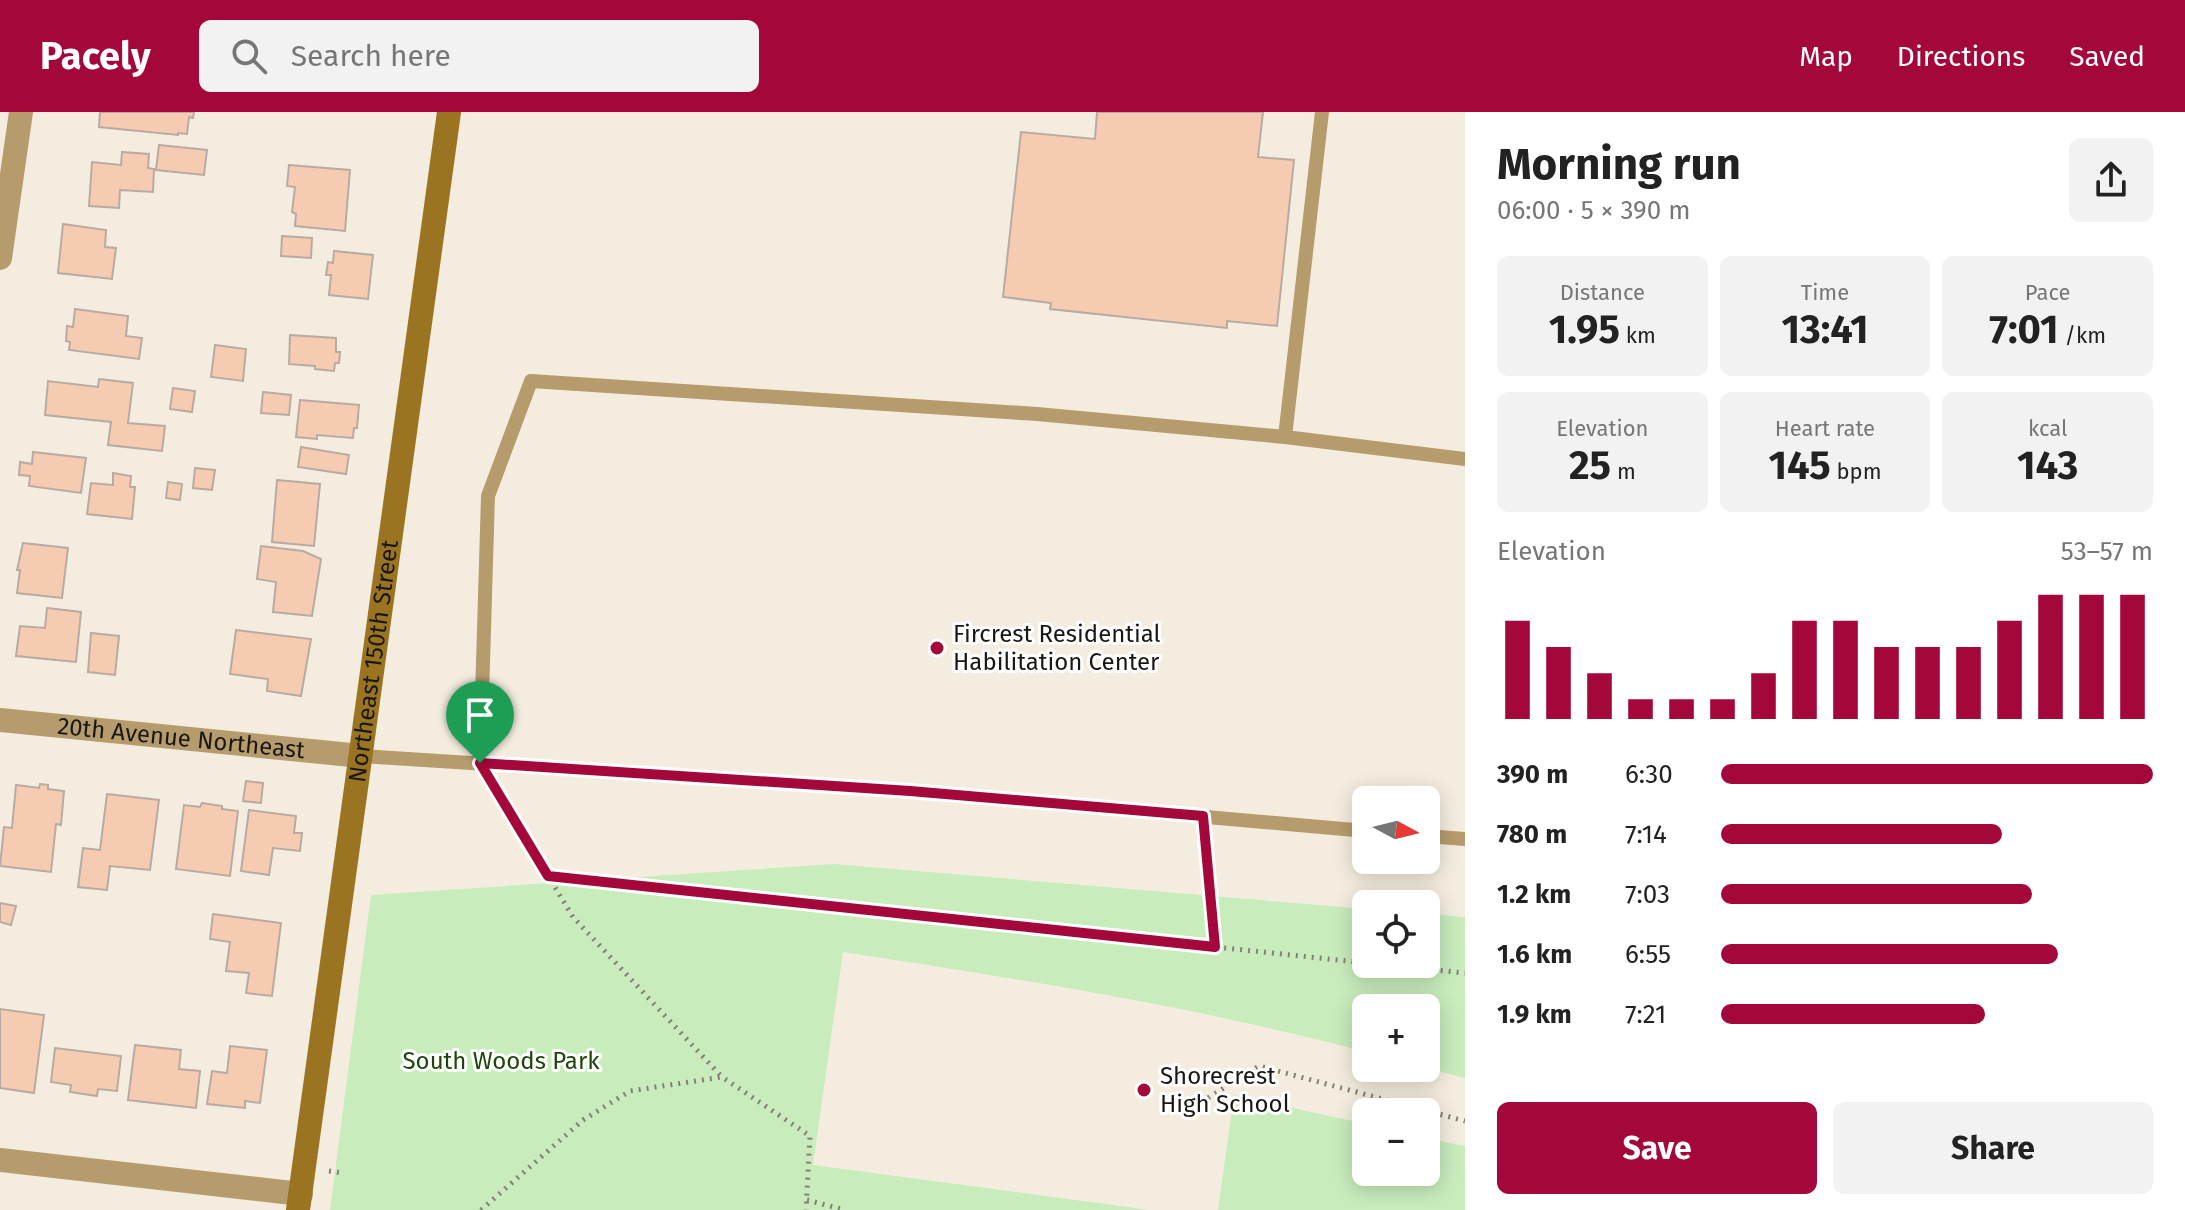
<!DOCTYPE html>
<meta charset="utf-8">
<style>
body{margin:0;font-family:"Fira Sans",sans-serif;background:#f2f2f2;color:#222;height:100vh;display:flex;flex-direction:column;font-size:30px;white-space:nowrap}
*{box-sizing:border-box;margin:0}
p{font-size:26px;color:#767676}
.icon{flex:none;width:44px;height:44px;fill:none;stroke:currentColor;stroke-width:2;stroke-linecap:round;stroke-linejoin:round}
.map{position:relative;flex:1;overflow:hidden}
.details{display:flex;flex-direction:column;background:#fff;width:720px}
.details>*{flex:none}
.needle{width:52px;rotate:97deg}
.buttons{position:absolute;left:1352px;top:674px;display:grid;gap:16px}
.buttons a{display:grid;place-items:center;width:88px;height:88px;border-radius:12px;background:#fff;box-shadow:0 4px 20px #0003;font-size:40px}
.pin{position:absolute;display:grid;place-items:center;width:68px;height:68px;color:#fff;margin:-82px -34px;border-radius:50% 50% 50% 0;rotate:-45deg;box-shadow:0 0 8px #0007}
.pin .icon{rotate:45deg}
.round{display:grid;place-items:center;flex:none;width:84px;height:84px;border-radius:12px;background:#f2f2f2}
.summary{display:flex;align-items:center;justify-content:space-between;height:136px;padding:0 32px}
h1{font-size:44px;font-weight:700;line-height:60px}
.figures{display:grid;grid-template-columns:repeat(3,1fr);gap:12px;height:136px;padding:8px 32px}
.figures div{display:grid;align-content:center;border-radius:12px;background:#f2f2f2;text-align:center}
.figures b{font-size:40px;font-weight:700}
.figures small{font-size:22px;font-weight:400}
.figures p{font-size:22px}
.chart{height:224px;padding:16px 32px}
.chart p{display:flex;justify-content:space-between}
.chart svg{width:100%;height:144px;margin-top:8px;stroke:#a4083a;stroke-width:6}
.primary-button{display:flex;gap:16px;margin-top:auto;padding:16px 32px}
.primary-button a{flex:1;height:92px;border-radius:12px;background:#a4083a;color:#fff;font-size:32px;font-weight:700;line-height:92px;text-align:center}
.primary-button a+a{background:#f2f2f2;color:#222}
ul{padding:0 32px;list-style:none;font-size:26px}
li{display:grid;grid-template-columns:128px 96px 1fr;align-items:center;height:60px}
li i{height:20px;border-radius:10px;background:#a4083a}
header{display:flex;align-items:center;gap:48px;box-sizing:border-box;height:112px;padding:0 40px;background:#a4083a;color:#fff}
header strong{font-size:38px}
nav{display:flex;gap:44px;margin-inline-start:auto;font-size:28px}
.search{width:560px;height:72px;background:#f2f2f2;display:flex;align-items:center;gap:20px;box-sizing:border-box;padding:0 28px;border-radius:12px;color:#767676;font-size:30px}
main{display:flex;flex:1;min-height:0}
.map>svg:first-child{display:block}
.green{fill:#c8ecbc}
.building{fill:#f5cbb2;stroke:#b9aaa2;stroke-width:2}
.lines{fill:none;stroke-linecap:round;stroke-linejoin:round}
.path{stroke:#848076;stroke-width:5;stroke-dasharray:2 6;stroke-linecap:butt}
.lane{stroke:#b69c6d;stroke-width:14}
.street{stroke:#b69c6d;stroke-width:24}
.secondary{stroke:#9a7421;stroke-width:24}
.route-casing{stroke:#fff;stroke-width:16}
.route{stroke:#a4083a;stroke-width:10}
.poi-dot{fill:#a4083a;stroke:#fff;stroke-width:3}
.labels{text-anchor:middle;stroke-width:6;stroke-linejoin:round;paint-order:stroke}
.poi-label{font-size:24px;fill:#191712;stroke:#fff;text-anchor:start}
.street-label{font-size:24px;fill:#191712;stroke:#fff}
.park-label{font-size:24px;fill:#1c4708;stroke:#fff}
</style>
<header>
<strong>Pacely</strong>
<div class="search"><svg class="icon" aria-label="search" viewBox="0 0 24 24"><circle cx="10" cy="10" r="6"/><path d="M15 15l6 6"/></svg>Search here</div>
<nav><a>Map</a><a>Directions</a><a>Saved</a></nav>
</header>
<main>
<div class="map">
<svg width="1465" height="1098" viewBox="0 0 1465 1098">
<rect width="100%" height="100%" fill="#f4eddf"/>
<!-- green -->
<g class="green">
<path d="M834 752 1366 797V852H1426V802L1465 805V966L1426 956V896H1366V940C1195 894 1018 867 843 840L813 1053 1150 1098H330L371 783Z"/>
<path d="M1234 983 1366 1012V1060H1426V1026L1465 1034V1098H1218Z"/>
</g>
<!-- building -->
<g class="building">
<path d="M100 0H194L193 6 189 5 187 22 178 21V23L99 15Z"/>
<path d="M1097 0H1263L1258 45 1294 48 1277 214 1227 209V216L1050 197 1051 191 1003 185 1021 20 1095 27Z"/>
<path d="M159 33 207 38 204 63 156 58Z"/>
<path d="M122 40 149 42 148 56 154 57 153 80 120 78 119 96 89 94 92 50 121 53Z"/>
<path d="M289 53 350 58 345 119 295 114 296 102 292 100 295 75 287 74Z"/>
<path d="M63 112 106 118 105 135 116 136 112 167 58 161Z"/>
<path d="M282 124 312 126 311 146 281 144Z"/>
<path d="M334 139 373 143 368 187 329 183 331 163H326L328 150 333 151Z"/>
<path d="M75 197 128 204 126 224 142 226 139 247 69 238 70 230 66 229 67 214 73 215Z"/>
<path d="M290 223 336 226V240H340L339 251H335L334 259 315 257V254L289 252Z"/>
<path d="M215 233 246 237 243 269 211 265Z"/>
<path d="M99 267 133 271 128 311 165 314 162 339 108 333 111 310 45 303 48 269 98 275Z"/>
<path d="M173 276 195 279 192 300 170 297Z"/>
<path d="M263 280 291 283 289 303 261 301Z"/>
<path d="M300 288 359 293 357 316H354L353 326 317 323V327L296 325Z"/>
<path d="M301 335 349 343 346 362 298 355Z"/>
<path d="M33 340 86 346 81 381 29 374 30 364 19 363 20 350 32 352Z"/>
<path d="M195 356 215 358 212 378 193 376Z"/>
<path d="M113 361 131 364 130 375H135L132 407 87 402 91 371 113 373Z"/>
<path d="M277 368 320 372 314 434 272 430Z"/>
<path d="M168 370 182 372 180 388 166 386Z"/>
<path d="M23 431 68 436 62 486 17 481 20 458H17Z"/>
<path d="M261 434 303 439 321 447 312 504 273 500 276 470 257 467Z"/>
<path d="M47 496 81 500 76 550 16 544 20 514 45 516Z"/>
<path d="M236 518 311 527 301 584 267 579 268 567 230 562Z"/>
<path d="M91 521 119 524 115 563 88 560Z"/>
<path d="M246 669 263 671 261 691 243 689Z"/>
<path d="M40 672 48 673V677L64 679 61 713 56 712 51 760 0 754 4 715 12 716 16 673 39 676Z"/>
<path d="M107 682 159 688 150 758 110 754 107 778 78 775 83 736 100 738Z"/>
<path d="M202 691 222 694V697L238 699 230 764 176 757 184 693 200 695Z"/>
<path d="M249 698 296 704 294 721H302L300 739 273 736 269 763 241 759Z"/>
<path d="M0 791 16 794 11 813 0 810Z"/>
<path d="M213 802 281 811 272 884 246 881 249 861 226 859 230 830 210 827Z"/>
<path d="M0 897 44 903 34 981 0 976Z"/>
<path d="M135 933 181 938 179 957 200 959 196 996 128 988Z"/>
<path d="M230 934 267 938 260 991 245 989V996L207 992 212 959 227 961Z"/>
<path d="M55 936 121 944 117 979 98 977 97 984 70 980 71 973 51 970Z"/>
</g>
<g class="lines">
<!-- path -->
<g class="path">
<path d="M493 673 573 805 722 965"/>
<path d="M1205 725 1215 835"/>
<path d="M548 764 1366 851"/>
<path d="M1377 852 1465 861"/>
<path d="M1181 1003 1259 954 1465 1009"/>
<path d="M329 1059 343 1061"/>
<path d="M807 1088 845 1098"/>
<path d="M481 1098 583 1008 630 979 722 965 810 1024 806 1098"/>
</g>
<!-- lane -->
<g class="lane">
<path d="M1285 325 1465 347"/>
<path d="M361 644 910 679 1366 719"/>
<path d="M480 651 488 384 531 269 1037 302 1285 325 1322 0"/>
<path d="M1426 724 1465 727"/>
</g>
<!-- street -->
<g class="street">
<path d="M0 146 21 0"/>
<path id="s1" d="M0 608 361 644"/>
<path d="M0 1048 301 1082"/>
</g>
<!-- secondary -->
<path class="secondary" id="s2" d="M298 1098 449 0"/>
</g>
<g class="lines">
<!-- route casing -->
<g class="route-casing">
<path id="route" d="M480 651 910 679 1203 704 1215 835 548 764Z"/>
</g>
<!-- route -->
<use href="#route" class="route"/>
</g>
<!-- markers -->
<g class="poi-dot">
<circle cx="937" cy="536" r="8"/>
<circle cx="1144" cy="978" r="8"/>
</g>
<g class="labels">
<!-- poi labels -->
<g class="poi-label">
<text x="953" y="530">Fircrest Residential<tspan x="953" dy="28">Habilitation Center</tspan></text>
<text x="1160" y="972">Shorecrest<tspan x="1160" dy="28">High School</tspan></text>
</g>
<!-- street labels -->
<g class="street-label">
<text dy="8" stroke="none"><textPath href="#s2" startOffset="554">Northeast 150th Street</textPath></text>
<text dy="8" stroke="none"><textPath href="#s1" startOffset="182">20th Avenue Northeast</textPath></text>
</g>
<!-- park labels -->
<g class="park-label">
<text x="501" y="957">South Woods Park</text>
</g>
</g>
</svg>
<div class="buttons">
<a><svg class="needle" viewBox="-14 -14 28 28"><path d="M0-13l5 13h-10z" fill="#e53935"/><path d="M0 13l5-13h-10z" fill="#767676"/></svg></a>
<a><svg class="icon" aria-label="locate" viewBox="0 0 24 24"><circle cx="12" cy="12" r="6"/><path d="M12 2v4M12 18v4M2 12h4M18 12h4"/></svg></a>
<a>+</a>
<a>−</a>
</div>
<div class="pin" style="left:480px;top:651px;background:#1e9e55"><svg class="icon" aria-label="arrive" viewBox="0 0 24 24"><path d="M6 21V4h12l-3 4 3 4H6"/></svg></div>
</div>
<section class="details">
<div class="summary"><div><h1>Morning run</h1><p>06:00 · 5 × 390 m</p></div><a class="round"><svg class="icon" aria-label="share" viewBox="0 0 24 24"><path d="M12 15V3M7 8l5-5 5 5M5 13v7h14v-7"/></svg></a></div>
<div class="figures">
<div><p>Distance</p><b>1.95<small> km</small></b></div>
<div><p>Time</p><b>13:41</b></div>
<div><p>Pace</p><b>7:01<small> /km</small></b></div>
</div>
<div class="figures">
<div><p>Elevation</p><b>25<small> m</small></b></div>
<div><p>Heart rate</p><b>145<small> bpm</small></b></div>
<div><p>kcal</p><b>143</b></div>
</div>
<div class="chart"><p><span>Elevation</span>53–57 m</p>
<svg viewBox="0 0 160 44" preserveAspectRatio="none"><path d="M5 44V14M15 44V22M25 44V30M35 44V38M45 44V38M55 44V38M65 44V30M75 44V14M85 44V14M95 44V22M105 44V22M115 44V22M125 44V14M135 44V6M145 44V6M155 44V6"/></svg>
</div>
<ul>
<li><b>390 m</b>6:30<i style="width:100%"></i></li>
<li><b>780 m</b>7:14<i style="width:65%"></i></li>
<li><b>1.2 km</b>7:03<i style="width:72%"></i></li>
<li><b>1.6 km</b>6:55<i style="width:78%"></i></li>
<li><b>1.9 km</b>7:21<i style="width:61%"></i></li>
</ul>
<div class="primary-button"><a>Save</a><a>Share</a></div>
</section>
</main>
